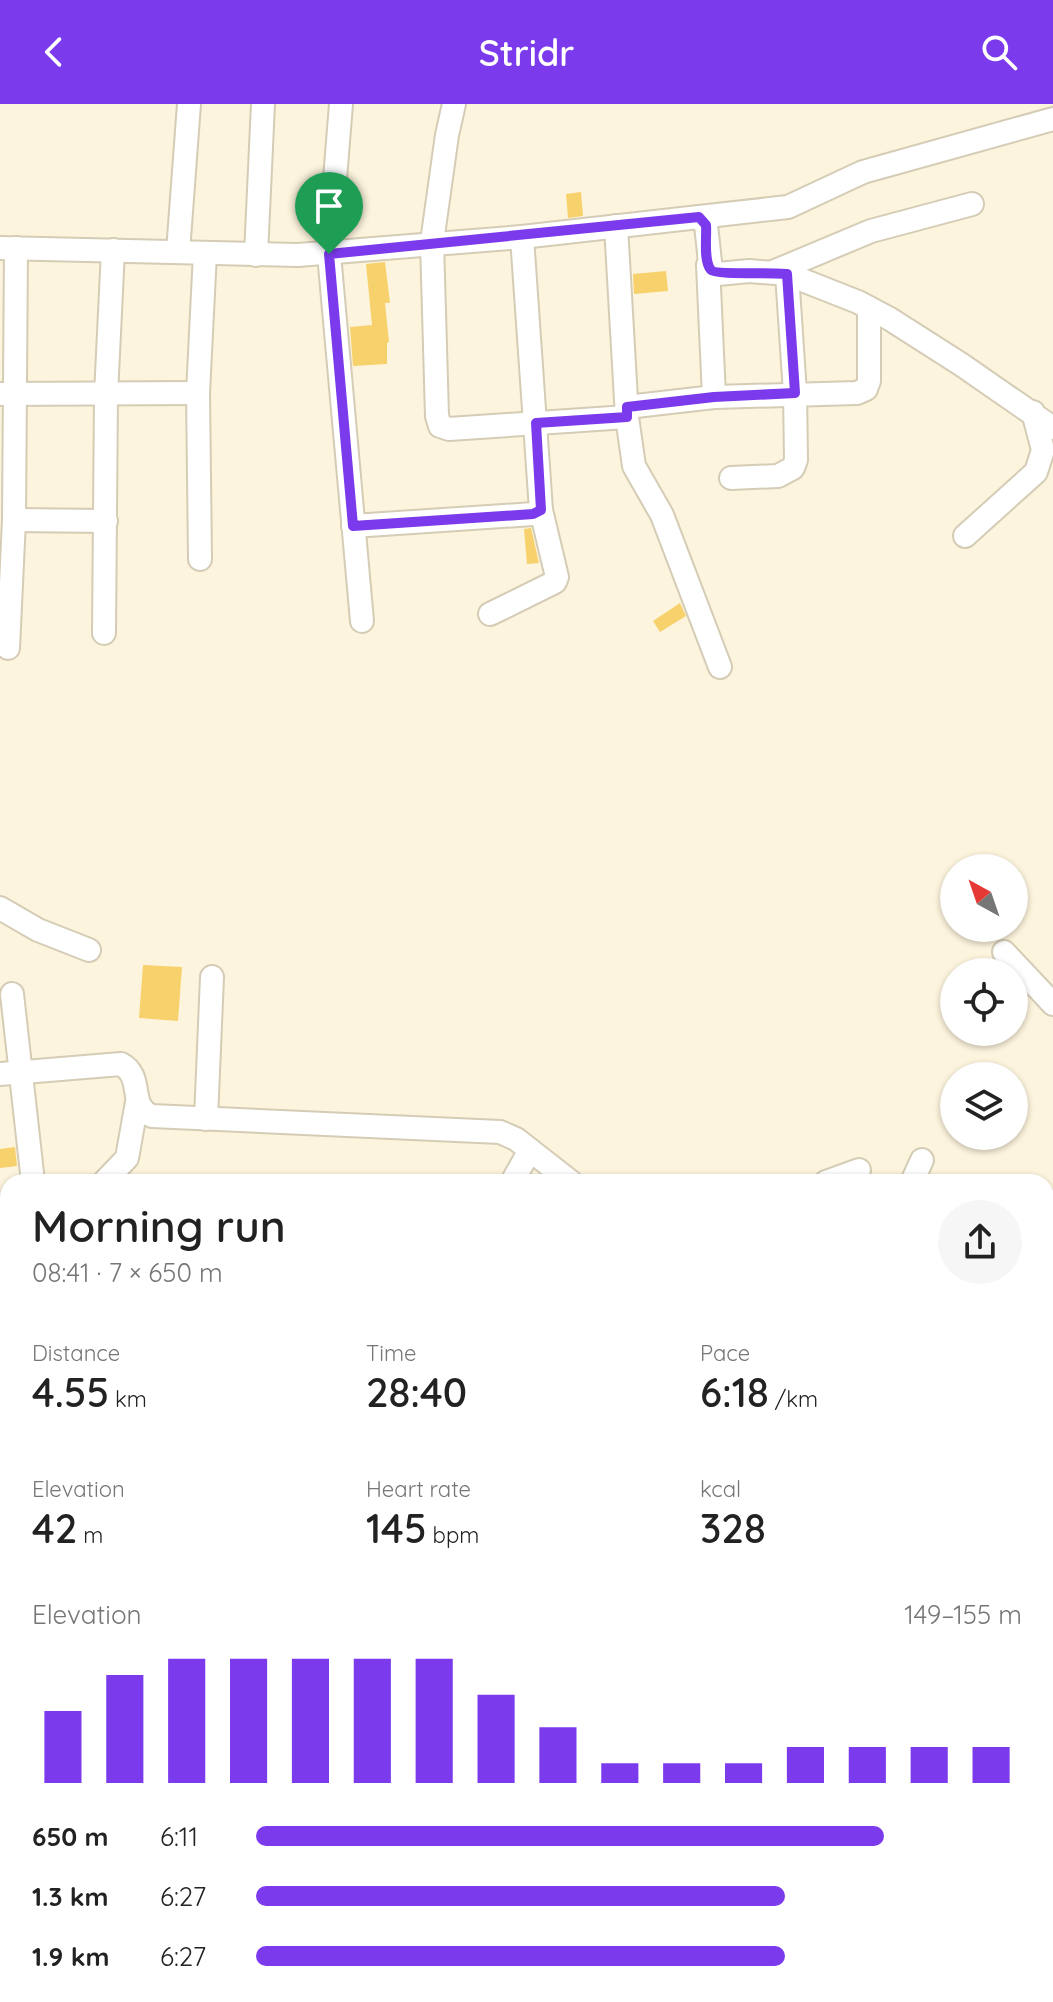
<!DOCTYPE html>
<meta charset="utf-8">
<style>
body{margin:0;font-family:Quicksand,sans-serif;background:#f6f6f6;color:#222;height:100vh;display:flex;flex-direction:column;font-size:30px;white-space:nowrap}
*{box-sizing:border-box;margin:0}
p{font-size:26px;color:#767676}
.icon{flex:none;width:44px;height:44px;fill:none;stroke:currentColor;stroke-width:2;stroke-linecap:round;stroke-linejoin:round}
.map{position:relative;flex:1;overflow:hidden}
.side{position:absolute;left:0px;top:1070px;width:1054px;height:828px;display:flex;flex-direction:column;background:#fff;border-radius:24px 24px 0 0;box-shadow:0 2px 6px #0004}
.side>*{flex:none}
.needle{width:52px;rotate:320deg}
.tools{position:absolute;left:940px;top:750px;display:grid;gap:16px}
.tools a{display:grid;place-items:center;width:88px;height:88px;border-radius:50%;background:#fff;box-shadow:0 2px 6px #0004;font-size:40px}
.pin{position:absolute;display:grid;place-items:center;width:68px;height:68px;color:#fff;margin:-82px -34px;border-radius:50% 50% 50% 0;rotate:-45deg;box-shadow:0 0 8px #0007}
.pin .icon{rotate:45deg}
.round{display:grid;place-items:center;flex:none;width:84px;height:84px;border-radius:42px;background:#f6f6f6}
.head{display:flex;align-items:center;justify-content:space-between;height:136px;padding:0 32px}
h1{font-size:44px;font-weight:600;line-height:60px}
.metrics{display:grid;grid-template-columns:repeat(3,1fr);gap:12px;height:136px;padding:8px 32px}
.metrics div{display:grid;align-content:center}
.metrics b{font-size:40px;font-weight:600}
.metrics small{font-size:22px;font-weight:400}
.metrics p{font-size:22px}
.chart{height:224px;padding:16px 32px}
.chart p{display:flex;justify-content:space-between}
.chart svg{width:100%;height:144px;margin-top:8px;stroke:#7c3aed;stroke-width:6}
ul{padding:0 32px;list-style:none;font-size:26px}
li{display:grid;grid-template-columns:128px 96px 1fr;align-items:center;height:60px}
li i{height:20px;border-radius:10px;background:#7c3aed}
header{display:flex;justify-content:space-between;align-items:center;height:104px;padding:0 32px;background:#7c3aed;color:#fff;font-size:36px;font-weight:600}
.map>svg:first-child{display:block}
.building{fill:#f7d16c}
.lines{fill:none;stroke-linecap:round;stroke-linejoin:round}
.minor-casing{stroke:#d5ccb6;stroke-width:26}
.minor{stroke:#fff;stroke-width:22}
.route-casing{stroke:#fff;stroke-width:16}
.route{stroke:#7c3aed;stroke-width:10}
</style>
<header><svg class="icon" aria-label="back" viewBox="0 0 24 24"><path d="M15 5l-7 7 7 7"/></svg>Stridr<svg class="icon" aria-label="search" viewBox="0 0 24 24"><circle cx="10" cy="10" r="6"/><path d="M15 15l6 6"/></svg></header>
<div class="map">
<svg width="1053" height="1898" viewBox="0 0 1053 1898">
<rect width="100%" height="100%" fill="#fdf4dd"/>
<!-- building -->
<g class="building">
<path d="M581 88 583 112 568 114 566 90Z"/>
<path d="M385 158 390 199H385L389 238 387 239V260L353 262 350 223 372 221 366 160Z"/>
<path d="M666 167 668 187 634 190 633 170Z"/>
<path d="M531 424 539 459 527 460 524 425Z"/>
<path d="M680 499 686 512 660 528 653 517Z"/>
<path d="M143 861 182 863 178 917 139 914Z"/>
<path d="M15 1043 17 1062 0 1064V1045Z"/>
</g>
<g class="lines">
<!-- minor casing -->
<g class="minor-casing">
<g id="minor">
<path d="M341 0 329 150 362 517"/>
<path d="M454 0 447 31 432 138 437 312 440 322 449 325 627 313"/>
<path d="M699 113 788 103 863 68 1053 15"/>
<path d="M616 122 627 313 634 362 662 411 720 563"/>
<path d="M0 144 298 151 522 133 699 113 706 121 711 167 718 170 749 167 787 170 858 198 890 215 962 261 1053 324"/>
<path d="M178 148 189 0"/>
<path d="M256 151 263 0"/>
<path d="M708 161 714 293"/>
<path d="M773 168 871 127 972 100"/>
<path d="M0 290 198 289"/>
<path d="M627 303 714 293 857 289 866 285 869 277V204"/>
<path d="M731 374 778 372 793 364 796 356 795 289 787 170"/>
<path d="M14 416 106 417"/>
<path d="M353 422 533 410 541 406 522 133"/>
<path d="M965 432 1036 368 1043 346 1033 308"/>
<path d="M200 455 198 289 205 149"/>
<path d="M490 510 555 478 557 473 541 406"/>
<path d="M104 529 106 291 113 146"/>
<path d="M8 544 14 416 16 144"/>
<path d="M0 804 38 826 89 846"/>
<path d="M1004 848 1053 900"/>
<path d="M12 890 33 1078"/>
<path d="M0 970 121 960C145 973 127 1002 152 1012L500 1028 516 1035 571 1078"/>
<path d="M206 1015 212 873"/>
<path d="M104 1078 127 1054 137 998"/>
<path d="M512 1078 530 1046"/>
<path d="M826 1078 859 1066"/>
<path d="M912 1078 922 1056"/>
<path d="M1046 1215 1053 1209"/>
<path d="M1046 1279 1053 1282"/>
<path d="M1046 1347 1053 1349"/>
<path d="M0 1572H8"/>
<path d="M0 1679 8 1678"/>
<path d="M566 1890 586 1898"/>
<path d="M727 1898 729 1890"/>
</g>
</g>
<!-- minor -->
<use href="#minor" class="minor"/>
</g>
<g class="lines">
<!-- route casing -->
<g class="route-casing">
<path id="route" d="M699 113 706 121C707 132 703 157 711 166 715 171 774 168 787 170L795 289 714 293 627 303V313L536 319 541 406 533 410 353 422 329 150Z"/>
</g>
<!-- route -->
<use href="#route" class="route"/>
</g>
</svg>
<div class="tools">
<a><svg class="needle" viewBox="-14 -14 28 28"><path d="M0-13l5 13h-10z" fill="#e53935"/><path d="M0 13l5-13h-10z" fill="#767676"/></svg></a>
<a><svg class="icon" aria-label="locate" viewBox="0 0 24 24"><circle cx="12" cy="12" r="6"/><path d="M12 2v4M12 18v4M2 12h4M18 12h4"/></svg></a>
<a><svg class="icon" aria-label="layers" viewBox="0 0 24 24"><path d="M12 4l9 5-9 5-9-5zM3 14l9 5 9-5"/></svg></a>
</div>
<div class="pin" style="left:329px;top:150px;background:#1e9e55"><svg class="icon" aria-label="arrive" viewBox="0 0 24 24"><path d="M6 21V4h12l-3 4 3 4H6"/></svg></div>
<section class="side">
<div class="head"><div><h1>Morning run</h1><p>08:41 · 7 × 650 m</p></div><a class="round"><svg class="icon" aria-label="share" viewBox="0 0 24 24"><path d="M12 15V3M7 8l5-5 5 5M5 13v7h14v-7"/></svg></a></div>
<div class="metrics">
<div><p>Distance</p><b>4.55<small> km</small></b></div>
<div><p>Time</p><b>28:40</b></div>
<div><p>Pace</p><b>6:18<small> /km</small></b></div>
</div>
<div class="metrics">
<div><p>Elevation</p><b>42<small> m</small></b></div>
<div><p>Heart rate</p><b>145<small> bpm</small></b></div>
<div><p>kcal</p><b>328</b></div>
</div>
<div class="chart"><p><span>Elevation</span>149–155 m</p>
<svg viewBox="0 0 160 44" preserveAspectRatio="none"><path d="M5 44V22M15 44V11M25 44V6M35 44V6M45 44V6M55 44V6M65 44V6M75 44V17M85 44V27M95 44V38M105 44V38M115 44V38M125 44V33M135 44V33M145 44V33M155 44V33"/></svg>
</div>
<ul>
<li><b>650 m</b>6:11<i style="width:82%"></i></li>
<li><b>1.3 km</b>6:27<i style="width:69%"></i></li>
<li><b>1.9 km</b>6:27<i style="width:69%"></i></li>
</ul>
</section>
</div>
